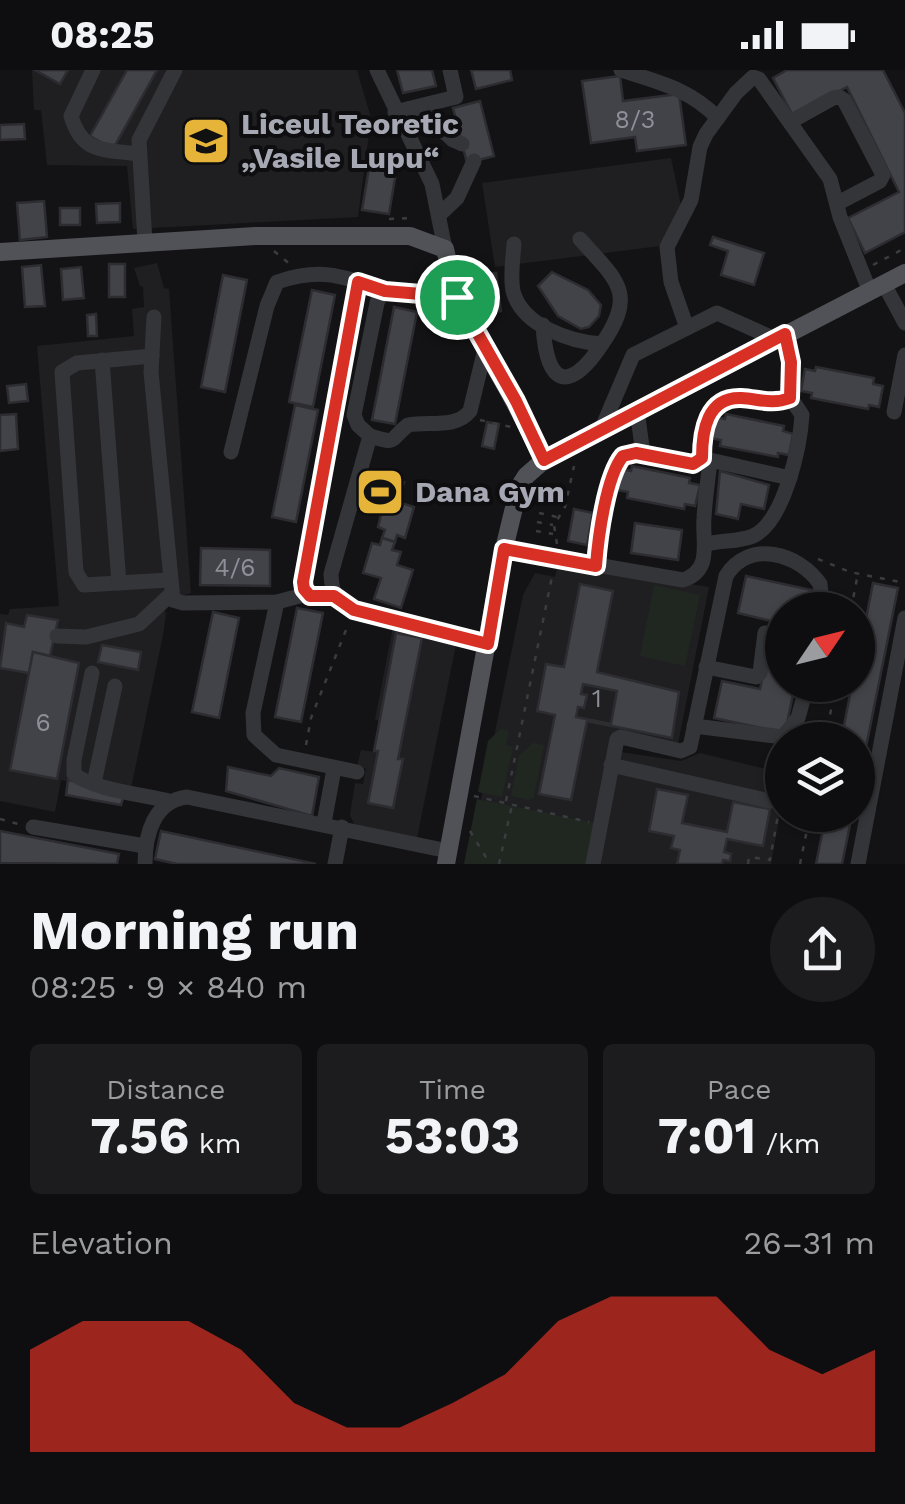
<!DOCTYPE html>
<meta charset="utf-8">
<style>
body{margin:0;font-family:"Work Sans",sans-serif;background:#1c1c1e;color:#f1f3f6;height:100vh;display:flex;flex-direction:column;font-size:38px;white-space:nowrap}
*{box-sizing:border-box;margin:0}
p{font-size:32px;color:#9b9c9f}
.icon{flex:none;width:55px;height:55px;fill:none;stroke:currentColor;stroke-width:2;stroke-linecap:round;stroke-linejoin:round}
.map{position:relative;height:794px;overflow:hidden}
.sheet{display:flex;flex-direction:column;background:#0e0e10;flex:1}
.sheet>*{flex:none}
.needle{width:65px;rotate:55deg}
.controls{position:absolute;left:765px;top:522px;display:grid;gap:20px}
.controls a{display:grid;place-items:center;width:110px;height:110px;border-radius:50%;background:#0e0e10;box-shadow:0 2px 8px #0004,0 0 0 2px #2e2e30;font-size:50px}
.pin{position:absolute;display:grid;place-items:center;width:85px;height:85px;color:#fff;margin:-42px;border:5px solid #fff;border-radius:50%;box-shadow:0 2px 10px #0007}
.round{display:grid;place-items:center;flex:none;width:105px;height:105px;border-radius:52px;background:#1c1c1e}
.headline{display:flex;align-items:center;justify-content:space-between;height:170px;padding:0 30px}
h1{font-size:55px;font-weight:700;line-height:75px}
.stats{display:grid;grid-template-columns:repeat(3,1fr);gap:15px;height:170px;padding:10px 30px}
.stats div{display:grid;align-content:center;border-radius:10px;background:#1c1c1e;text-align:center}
.stats b{font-size:50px;font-weight:700}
.stats small{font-size:28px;font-weight:400}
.stats p{font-size:28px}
.chart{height:280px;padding:20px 30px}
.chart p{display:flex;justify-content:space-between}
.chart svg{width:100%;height:180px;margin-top:10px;fill:#d93025;opacity:.7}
.status{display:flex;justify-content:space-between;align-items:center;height:70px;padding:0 50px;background:#0e0e10;direction:ltr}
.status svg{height:28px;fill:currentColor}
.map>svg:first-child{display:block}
.built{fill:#1f1f22}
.green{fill:#202721}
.building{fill:#424348;stroke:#2d2d31;stroke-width:2.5;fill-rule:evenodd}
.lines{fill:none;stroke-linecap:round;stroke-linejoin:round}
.path{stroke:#3a3c40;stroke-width:2.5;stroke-dasharray:5 8;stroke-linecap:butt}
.minor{stroke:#343539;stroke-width:15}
.major{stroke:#515258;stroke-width:18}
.route-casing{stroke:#fff;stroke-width:20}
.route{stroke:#d93025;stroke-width:12}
.labels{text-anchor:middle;stroke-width:8;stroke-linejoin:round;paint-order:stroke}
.number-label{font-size:25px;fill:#8d9099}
.poi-label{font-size:30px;font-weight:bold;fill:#a6a9b4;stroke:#0e0e10;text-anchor:start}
</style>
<div class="status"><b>08:25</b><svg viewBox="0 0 49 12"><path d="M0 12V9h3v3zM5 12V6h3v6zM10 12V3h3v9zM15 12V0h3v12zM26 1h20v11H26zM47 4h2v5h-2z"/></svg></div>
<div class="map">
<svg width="905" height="794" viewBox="0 0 905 794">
<rect width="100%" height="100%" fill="#131315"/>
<!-- built -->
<g class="built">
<path d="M32 0H357L371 48 358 147 133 159 127 96 47 95 41 40H34Z"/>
<path d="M671 88 681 135 660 176 495 197 482 113Z"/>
<path d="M157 193 164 218 169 219 191 523 162 532 166 544 163 565 130 723 61 710 55 742 0 731V544L8 545 10 539 59 536 37 276 134 266 132 239 144 237 143 217 140 216 134 198Z"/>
<path d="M558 493 709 517 678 674 617 662 614 681 681 691 700 683 782 703V732L771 794H586L517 738 481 730 523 525 535 503 555 507Z"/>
<path d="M403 556 457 570 417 768 356 758 350 745 355 713 363 714 366 699 357 696 361 680 374 682 379 651 375 649 393 557Z"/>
</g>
<!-- green -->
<g class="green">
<path d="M654 515 700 525 685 596 640 586Z"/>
<path d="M501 659 509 661 506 675 513 677 502 727 478 722 488 671Z"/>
<path d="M533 673 544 675 534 727 529 730 511 726 519 686Z"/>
<path d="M477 729 595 753 586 794H464Z"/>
</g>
<!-- building -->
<g class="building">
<path d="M35 0H68L60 14Z"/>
<path d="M127 0H157L113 79 90 66Z"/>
<path d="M397 0H432L436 16 403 23Z"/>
<path d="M471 0H510L512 10 476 19Z"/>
<path d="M787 0H883L905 43V162L865 183 848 148 899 122 847 17 793 46 773 8Z"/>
<path d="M620 6 623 31 679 24 686 75 637 81 635 67 591 73 582 11Z"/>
<path d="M480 31 494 86 467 93 453 38Z"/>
<path d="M24 54 25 69 0 70V55Z"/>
<path d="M369 98 396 102 389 144 362 140Z"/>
<path d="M44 131 47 167 20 170 17 133Z"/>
<path d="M120 133V152L97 153 96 134Z"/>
<rect x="60" y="138" width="20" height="17"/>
<path d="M713 167 764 183 754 215 721 205 728 181 710 175Z"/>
<rect x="109" y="194" width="16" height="33"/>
<path d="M41 195 45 236 25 237 22 197Z"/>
<path d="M81 197 84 228 63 230 61 199Z"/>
<path d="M552 202 588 220 601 235 599 246 589 257 581 259 558 246 538 216Z"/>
<path d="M496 203 501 241 479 243 474 206Z"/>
<path d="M223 205 247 210 225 322 201 317Z"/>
<path d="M312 220 335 225 313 337 289 332Z"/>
<path d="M394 237 417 242 395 354 372 350Z"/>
<path d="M96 244 97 266H88L87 245Z"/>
<path d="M816 297 874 308 873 314 883 316 879 337 869 335 868 339 811 328 812 323 801 321 805 299 815 301Z"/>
<path d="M26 314 28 331 9 333 7 316Z"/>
<path d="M295 335 318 340 296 452 272 447Z"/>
<path d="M16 344 18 379 0 381V345Z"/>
<path d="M726 344 784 356 783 361 793 364 789 385 778 383V387L720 376 721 370 710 368 714 347 725 349Z"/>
<path d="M487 352 499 354 494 379 482 376Z"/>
<path d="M632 396 690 408 689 413 700 415 695 436 685 434 684 439 627 428 628 422 617 420 621 399 631 401Z"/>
<path d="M720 401 769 415 764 439 741 434 738 449 716 444Z"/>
<path d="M378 404 404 412 398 432 414 437 405 468 397 465 395 472 382 468 385 460 378 457 381 445 367 441Z"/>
<path d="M574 439 593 443 587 475 568 471Z"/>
<path d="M635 453 682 460 678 490 631 483Z"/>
<path d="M382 468 395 472 392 480 401 482 397 495 413 500 401 538 374 529 381 508 363 503 372 473 380 475Z"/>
<path d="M201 478 270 480V516L200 515Z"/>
<path d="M746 506 816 521 811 540H782V615H795L785 663 714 648 722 611 760 619 775 552 738 543Z"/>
<path d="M873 513 898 518 858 717V670H841L852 615H858V590Z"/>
<path d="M580 514 613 521 597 602 679 622 672 668 587 651 571 730 539 724 555 645 537 641 546 594 564 597ZM583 614 617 621 611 654 576 647 578 637 584 638 587 625 581 624Z"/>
<path d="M297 538 323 543 301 652 275 647Z"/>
<path d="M213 542 239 548 219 648 192 642Z"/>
<path d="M27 545 58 550 50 586 33 582 29 603 0 598 6 553 24 557Z"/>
<path d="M396 563 422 568 398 689H403L393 738 368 733 378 681H374Z"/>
<path d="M102 575 141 582 138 600 98 592Z"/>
<path d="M33 582 79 593 57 709 10 700Z"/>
<path d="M228 697 271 706 279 698 319 707 312 746 226 721Z"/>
<path d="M68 710 125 722 121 735 66 725Z"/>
<path d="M657 719 688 725 682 753 727 762 733 732 770 739 763 776 727 769 724 782 731 784 730 791 723 790 722 794H677L680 780 671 778 674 766 649 761Z"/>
<path d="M826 745H852L842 794H816Z"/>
<path d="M0 761 119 784 117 794 0 793Z"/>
<path d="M161 761 316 794H177L155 789Z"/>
</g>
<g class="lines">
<!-- path -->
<g class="path">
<path d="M389 149 412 148"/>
<path d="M274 181 291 195"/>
<path d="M873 195 905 178"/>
<path d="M480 350 511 357"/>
<path d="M539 443 557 447"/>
<path d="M537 452 553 455"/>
<path d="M536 461 553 464"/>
<path d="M557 474 554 455 565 437 574 396"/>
<path d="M818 489 850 502 905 513"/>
<path d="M851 540 858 503"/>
<path d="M825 670 836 615"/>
<path d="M306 675 311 648 348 555"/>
<path d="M773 714V712L782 714"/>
<path d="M474 726 589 752"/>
<path d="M506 731 553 502"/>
<path d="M0 749 22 755"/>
<path d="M470 761 490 794"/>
<path d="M499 794 512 735"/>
<path d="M748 794 749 787 770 790 778 745"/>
<path d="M800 794 810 745"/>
</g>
<!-- minor -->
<g class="minor">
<path d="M93 0 71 46C82 84 104 79 138 84"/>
<path d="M377 0 432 114 445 179"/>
<path d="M621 0C660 13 688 18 718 48"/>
<path d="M395 42 456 27 450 0"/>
<path d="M401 49 430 48 453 70 462 74"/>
<path d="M790 52 833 28 839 27 844 30 883 105 880 111 838 133"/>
<path d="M439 145 457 128 474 91"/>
<path d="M145 172 139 70 175 0"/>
<path d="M514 174C513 189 510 206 513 221 522 256 571 272 602 274 638 222 616 210 580 169"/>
<path d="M884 214 905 253"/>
<path d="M457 227 391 220 380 225 377 233 354 345 358 355 370 366 331 504C332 524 335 532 354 540L487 573"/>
<path d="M154 247 151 302 173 530 183 533 277 532 307 524"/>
<path d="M543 255C546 314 568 326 602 274"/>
<path d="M687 258 671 212 667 177 691 130 700 77 706 64 736 23 753 7 759 9 830 109 840 147 870 222"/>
<path d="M152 286 77 293 62 302 76 502 84 515 169 510"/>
<path d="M102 290 119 513"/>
<path d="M637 340 643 384"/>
<path d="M894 342 905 285"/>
<path d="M602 358 633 285 717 243 775 269"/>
<path d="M370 366C398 375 389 370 408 355 429 351 456 359 470 341L485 279"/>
<path d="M231 382 267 236 277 212C322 197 342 206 385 221"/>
<path d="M701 388 790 408"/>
<path d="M707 474C722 470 739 472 753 466 784 452 800 377 802 345L790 327 791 299 785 264"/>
<path d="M504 479 683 510C713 500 702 472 704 448 705 429 708 410 710 391"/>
<path d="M596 496C598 468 605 407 623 387L636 383 693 394 701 388C702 361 707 327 741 328 759 328 772 335 790 327"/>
<path d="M333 527 311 526 304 519 303 512 358 212"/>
<path d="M277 532 253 643 254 665 276 685 357 702"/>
<path d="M57 566 86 567 139 554 170 525"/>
<path d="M706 597 756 607 760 603 765 563"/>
<path d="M92 603 74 690V704C91 719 145 725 169 731"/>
<path d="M694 656 783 667 798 648 807 615"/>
<path d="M611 695 770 731"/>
<path d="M94 713 115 616"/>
<path d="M324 753 334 699"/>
<path d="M33 757 145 776"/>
<path d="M145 794C145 764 154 731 187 727L448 781"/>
<path d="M335 794 342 757"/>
<path d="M593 794 617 669 621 667 681 681 690 677 726 506C749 469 799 483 820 514L823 540"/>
<path d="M858 794 905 548"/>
</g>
<!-- major -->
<g class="major">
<path d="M0 182 255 166H410L445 179C462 258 513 316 543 391"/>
<path d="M446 794 504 479 519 417 526 406 543 391 905 203"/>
</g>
</g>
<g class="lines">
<!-- route casing -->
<g class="route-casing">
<path id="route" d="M358 212 385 221 457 227 516 331 544 390 785 264 791 292 790 328C772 335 759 329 741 328 707 327 702 361 702 388L693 394 636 383 623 386C606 406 598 469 596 496L504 479 488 574 354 540 334 526H310L304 519 303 512Z"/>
</g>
<!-- route -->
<use href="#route" class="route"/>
</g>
<!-- icons -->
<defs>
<g id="school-square" transform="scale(2.5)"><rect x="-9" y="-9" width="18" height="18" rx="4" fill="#e6b439" stroke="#0e0e10"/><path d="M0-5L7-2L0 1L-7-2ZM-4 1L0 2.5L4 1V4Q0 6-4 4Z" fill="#111"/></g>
<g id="stadium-square" transform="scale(2.5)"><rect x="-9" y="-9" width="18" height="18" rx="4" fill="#e6b439" stroke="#0e0e10"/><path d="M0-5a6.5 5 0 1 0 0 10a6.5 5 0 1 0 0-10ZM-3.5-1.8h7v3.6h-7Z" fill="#111"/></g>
</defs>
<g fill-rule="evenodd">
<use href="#school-square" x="206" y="71"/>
<use href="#stadium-square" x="380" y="422"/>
</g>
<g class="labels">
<!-- number labels -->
<g class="number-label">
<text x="635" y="58">8/3</text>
<text x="235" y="506">4/6</text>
<text x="597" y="637">1</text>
<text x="43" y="661">6</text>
</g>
<!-- poi labels -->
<g class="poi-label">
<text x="241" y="64">Liceul Teoretic<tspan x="241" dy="34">„Vasile Lupu“</tspan></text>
<text x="415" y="432">Dana Gym</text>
</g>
</g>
</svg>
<div class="controls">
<a><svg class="needle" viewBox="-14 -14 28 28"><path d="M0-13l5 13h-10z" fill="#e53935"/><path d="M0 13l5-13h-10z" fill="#9b9c9f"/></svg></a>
<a><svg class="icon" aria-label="layers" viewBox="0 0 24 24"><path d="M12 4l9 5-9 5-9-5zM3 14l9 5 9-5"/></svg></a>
</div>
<div class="pin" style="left:457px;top:227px;background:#1e9e55"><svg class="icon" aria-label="arrive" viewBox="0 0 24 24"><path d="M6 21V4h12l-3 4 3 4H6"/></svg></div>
</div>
<section class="sheet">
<div class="headline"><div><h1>Morning run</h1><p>08:25 · 9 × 840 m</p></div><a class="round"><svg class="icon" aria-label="share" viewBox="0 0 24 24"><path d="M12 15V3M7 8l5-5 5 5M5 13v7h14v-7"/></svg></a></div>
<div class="stats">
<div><p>Distance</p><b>7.56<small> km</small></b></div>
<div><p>Time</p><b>53:03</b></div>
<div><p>Pace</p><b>7:01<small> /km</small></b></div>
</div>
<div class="chart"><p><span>Elevation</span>26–31 m</p>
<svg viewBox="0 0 160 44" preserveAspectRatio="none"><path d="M0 44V19L10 12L20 12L30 12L40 19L50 32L60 38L70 38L80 32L90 25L100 12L110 6L120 6L130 6L140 19L150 25L160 19V44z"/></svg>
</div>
</section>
